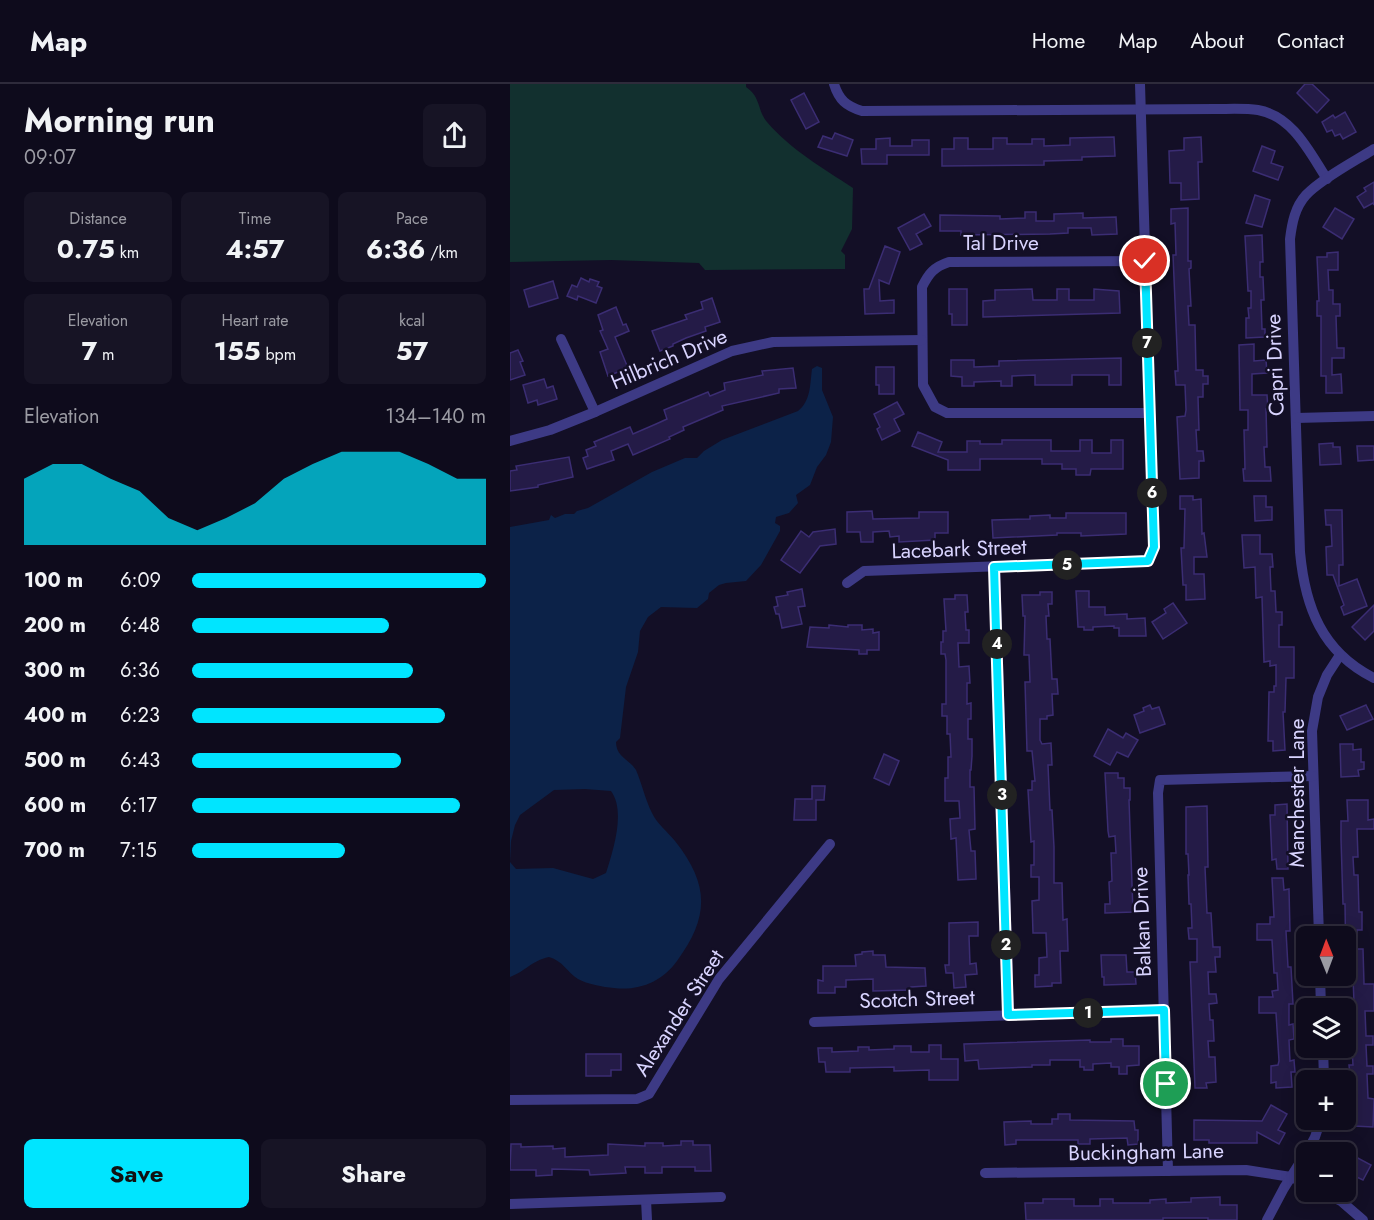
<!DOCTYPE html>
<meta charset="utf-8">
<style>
body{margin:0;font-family:Jost,sans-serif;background:#171425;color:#f1f3f6;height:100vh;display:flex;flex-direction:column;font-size:22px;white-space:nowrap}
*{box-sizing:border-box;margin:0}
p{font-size:20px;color:#9b9ba3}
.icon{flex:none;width:33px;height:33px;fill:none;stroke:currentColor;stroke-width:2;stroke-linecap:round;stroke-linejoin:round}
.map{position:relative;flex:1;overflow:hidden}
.drawer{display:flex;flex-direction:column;background:#0e0b1c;width:510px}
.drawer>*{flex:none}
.needle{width:39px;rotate:359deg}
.buttons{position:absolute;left:786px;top:842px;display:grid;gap:12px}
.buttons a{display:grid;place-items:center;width:60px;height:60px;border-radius:9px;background:#0e0b1c;box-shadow:0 3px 15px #0003,0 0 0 2px #2e2b3b;font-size:30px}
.pin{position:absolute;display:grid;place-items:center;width:51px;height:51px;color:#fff;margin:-26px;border:3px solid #fff;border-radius:50%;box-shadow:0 2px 6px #0007}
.km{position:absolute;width:30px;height:30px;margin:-15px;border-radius:50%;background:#222;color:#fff;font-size:16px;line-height:30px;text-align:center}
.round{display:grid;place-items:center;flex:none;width:63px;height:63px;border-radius:9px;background:#171425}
.overview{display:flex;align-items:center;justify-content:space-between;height:102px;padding:0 24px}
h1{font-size:33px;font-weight:700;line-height:45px}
.metrics{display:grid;grid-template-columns:repeat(3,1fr);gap:9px;height:102px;padding:6px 24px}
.metrics div{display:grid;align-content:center;border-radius:9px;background:#171425;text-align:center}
.metrics b{font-size:26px;font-weight:700}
.metrics small{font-size:16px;font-weight:400}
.metrics p{font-size:16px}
.chart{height:168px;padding:12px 24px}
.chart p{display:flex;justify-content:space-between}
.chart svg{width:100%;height:108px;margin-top:6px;fill:#00e5ff;opacity:.7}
.primary-button{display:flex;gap:12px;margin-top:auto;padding:12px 24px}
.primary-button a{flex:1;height:69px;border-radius:9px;background:#00e5ff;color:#111;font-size:24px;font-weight:700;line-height:69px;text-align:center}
.primary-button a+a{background:#171425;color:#f1f3f6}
ul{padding:0 24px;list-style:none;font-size:20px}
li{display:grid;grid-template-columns:96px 72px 1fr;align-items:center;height:45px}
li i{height:15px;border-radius:8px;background:#00e5ff}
header{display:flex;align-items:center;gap:36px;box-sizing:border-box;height:84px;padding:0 30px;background:#0e0b1c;border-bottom:2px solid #2e2b3b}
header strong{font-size:28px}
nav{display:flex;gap:33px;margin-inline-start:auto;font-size:21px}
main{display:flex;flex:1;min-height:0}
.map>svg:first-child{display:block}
.green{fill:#12302f}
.water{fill:#0c2248;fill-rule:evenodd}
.building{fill:#241b47;stroke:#3b2d73;stroke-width:1.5}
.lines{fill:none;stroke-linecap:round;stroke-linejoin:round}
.minor{stroke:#3d3a85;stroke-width:10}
.route-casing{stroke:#fff;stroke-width:12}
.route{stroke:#00e5ff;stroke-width:8}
.labels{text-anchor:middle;stroke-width:5;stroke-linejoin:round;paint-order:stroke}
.street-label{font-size:21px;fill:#d9d4ff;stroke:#130f26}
</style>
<header>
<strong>Map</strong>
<nav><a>Home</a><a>Map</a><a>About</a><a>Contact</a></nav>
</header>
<main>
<section class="drawer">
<div class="overview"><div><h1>Morning run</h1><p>09:07</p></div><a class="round"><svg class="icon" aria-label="share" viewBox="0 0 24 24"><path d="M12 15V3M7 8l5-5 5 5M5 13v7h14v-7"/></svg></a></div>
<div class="metrics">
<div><p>Distance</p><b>0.75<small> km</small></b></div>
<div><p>Time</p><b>4:57</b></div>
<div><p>Pace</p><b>6:36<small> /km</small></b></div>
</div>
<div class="metrics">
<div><p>Elevation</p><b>7<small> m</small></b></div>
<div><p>Heart rate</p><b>155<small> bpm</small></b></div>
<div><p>kcal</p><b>57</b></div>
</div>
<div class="chart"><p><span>Elevation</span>134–140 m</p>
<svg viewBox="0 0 160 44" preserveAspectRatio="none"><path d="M0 44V17L10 11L20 11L30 17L40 22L50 33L60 38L70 33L80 27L90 17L100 11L110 6L120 6L130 6L140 11L150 17L160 17V44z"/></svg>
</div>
<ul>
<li><b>100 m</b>6:09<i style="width:100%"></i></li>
<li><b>200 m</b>6:48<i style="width:67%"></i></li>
<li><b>300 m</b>6:36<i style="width:75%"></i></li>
<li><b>400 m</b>6:23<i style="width:86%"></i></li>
<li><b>500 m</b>6:43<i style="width:71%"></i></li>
<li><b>600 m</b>6:17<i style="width:91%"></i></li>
<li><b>700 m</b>7:15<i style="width:52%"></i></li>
</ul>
<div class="primary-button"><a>Save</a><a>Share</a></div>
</section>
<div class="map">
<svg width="864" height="1136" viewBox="0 0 864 1136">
<rect width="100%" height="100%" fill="#130f26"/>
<!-- green -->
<path class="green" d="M0 0H236V3C251 13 247 26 257 38 281 66 313 84 343 104L342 145 331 167 335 171V185L195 186 189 179 101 176 0 178Z"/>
<!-- water -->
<path class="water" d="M307 282 312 284V306L323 333 321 358 316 371 307 383 300 401 286 411 288 419 279 429 266 433 265 439 270 442V447L251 481 236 497 216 499 209 501 199 509 198 515 187 524 151 523 138 533 130 547 128 568 116 603 110 654 106 658C106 673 119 675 126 686 132 700 135 715 142 729 147 740 158 748 165 757 199 800 200 832 167 877 152 898 129 907 104 904 93 903 77 900 68 895 57 888 53 877 39 873 21 877 16 887 0 893V443L39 436 41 431 45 434 55 430H64L67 427 78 424 142 388 175 374H187L194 367 212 356 288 327C301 317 300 300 302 285ZM75 705 101 707C116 727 103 767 96 789L83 795 43 784 6 785 0 778 1 757 5 741 10 731 44 706Z"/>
<!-- building -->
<g class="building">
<path d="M795 0H802L819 16 807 29 787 9Z"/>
<path d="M294 9 309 38 296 45 281 16Z"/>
<path d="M835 28 846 48 833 55 830 50 825 52 822 46 817 48 812 38 823 31 825 34Z"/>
<path d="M325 49 343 56 337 72 308 63 313 52 322 55Z"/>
<path d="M604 53 605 72 572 73V76L534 77V81L432 82V65H444V54H458V65H483V54H497V60H522V55H534V62L560 61V54Z"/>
<path d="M691 53 692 78H688L689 115 671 116V99H660L659 67 674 66V54Z"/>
<path d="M380 54V62H402V56H419V71H377V80H352L351 65H366V55Z"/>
<path d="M752 62 765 67 761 79 773 83 768 96 743 87Z"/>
<path d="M864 98V121L863 119 854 124 847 113 856 107 854 104Z"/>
<path d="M745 111 760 116 752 143 736 139Z"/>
<path d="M678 124V177H681V184L679 185 681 222H678L679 241H685L686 286H693V292H698V300H693V313H688L689 346H686L687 363V367H693L694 377H689V394L670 395 667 333 675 332 676 326 675 301H666L665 287H668L663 171H666L665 139 661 140V125Z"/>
<path d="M825 124 844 135 832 155 813 143Z"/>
<path d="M515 128H526V137H544V130L573 129V134L606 133 607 150 582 151 581 144H558V149L540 150 451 151V147H430V131L490 132V135L515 134Z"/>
<path d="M414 130 421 142 406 150 412 160 400 166 388 144Z"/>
<path d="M752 151 753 178H750V193H753L754 216H751L752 245H755V253L736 254V234H739L738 224H741V207H738L735 152Z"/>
<path d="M375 162 390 168 379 200 369 196 370 217 384 216V229L355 230 354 205H359Z"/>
<path d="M828 168V186H818L819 206H823V220H830V232H826L827 264H834V274H822V291L831 290 832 309H816V292H811V232H807V217H809L807 173H817V169Z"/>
<path d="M71 194 79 198 80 195 89 198 87 202 92 204 86 219 68 212 67 216 57 212 62 201 67 203Z"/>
<path d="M43 197 48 214 19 223 14 206Z"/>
<path d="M439 205H457V241H442V230H439Z"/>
<path d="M522 205 523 216H547V205H559V216H584V205L609 207 610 229 473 233V217L485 216V206Z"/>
<path d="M202 214 210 238 195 243 196 247 176 254 163 260V262L150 267 142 247 177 235 175 231 193 225 191 218Z"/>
<path d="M106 223 113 241 116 240 119 247 105 253 118 284 98 292 90 268 98 265 90 247 93 246 88 231Z"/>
<path d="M744 260V277L756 276 757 289 742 290V311H757L758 325H756L757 363H754L755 383H760L761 397H734L733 385H735L734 346H738V326H730L729 261Z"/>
<path d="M8 266 13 277 10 278 15 291 0 296V269Z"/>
<path d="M611 274V301H599V291H562V301H525V291L502 292V302H491V297L464 298V302H452V293L441 292V276H464V283L489 282V277Z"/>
<path d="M366 283H384V310H369V301H366Z"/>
<path d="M283 284 286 304 269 305V309L212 322 213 326 173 343 174 346 159 353 160 355 123 371 118 360 101 367 104 376 77 385 73 374 78 372 76 366 86 362 84 358 120 343 123 350 146 340 157 335 154 326 198 308 200 312 215 306 214 299 253 291 252 287Z"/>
<path d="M34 295 37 304 43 302 47 315 28 321 27 316 18 319 13 301Z"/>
<path d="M387 318 394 330 384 335 390 347 372 356 367 345 370 343 364 330Z"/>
<path d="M408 348 432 358 428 368H457V357H470V360H492V356H541V367H570V356H582V369H601V356H613V385H581L580 391H566V385H552V380H532V375H470V386H438V376L402 362Z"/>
<path d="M823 359V363H830L831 380 810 381 809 360Z"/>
<path d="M847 362H864V376L848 377Z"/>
<path d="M59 373 63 393 28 401V403L0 407V387L7 386 6 382Z"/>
<path d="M670 412H683V416L691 415 692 450 694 449 697 473H684V490H694L695 515 676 516V501H673L671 464H674L675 425H670Z"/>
<path d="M744 412H756V423H762V436L745 437Z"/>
<path d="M815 426H832L833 481H829V502L847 495 857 522 834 531 831 523 834 521 823 491H817L816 463 822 462 821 441H816Z"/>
<path d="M362 427 363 435 409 434V428H438V449H425V456L389 458V452L380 453 379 447 363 448V458H351L350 448H337V428Z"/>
<path d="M556 429H616V450L571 452V449H547V451L483 454 482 436 520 435V432L540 431V434H556Z"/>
<path d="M325 445 326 460 310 462 290 489 271 476 291 447 299 453 303 448Z"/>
<path d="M732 451H750V470H762L763 483H760L761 507H765L766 528H772V541H769V563H784V594H776L775 628H773L775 666 763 667V657H758L759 608H764V602H766V581L760 582V577L754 578 752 513 746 514 745 483 734 484Z"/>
<path d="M292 505 295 522 288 523 292 540 272 544 269 530H266L264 523 268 522 266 513 278 511 277 508Z"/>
<path d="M566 507H579V523H595V531L617 530V535L635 534 636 552H609V544H604V542L583 543V546H574V543H568Z"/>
<path d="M530 508H542V520H538L539 532H536L537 555H540L542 595H547L548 610H542L543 631 537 632V635H530V656L532 660 541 659 542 681H538L540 726H542L544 763V799H552L553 836 557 835 558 867H550L551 899H542V902L525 903V891H529V874L537 873 536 849H523L522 817 529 816V793H521V781H524V757L521 758 518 706H522V697H525L522 667H517L515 598H520L519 571H514L515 532H513L512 511H530Z"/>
<path d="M445 511H457L458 528H455L456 546H459V559H448L449 583 459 582 460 599H457V620L461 619V635H458V655H462V672L461 686H460V703H464L465 745 459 746 461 767H465L466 795 448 796 446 754 441 755 440 735 450 734 449 717H435V694H438V673H441L440 650H437V632H432V620H436V576L435 570H431V558H433V547H436L434 515H445Z"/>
<path d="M663 519 677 539 653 555 642 538 656 529 654 525Z"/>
<path d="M864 521V547L855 556 842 543Z"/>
<path d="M319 541 338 543V541H352V546L363 545V549L369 548V566H357V570H349V566L297 563 300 543 319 544Z"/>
<path d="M640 621 642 625 649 623 655 640 630 649 624 631 634 627 633 624Z"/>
<path d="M856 621 863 635 837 646 830 632Z"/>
<path d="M598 645 613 654 616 649 628 656 618 673 607 668 600 681 584 672Z"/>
<path d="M830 660H843V666L851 665V678H854V685L848 686 849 692 831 693Z"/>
<path d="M374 670 389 677 379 701 364 694Z"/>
<path d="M595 689H608V694H614V704H620V716H619L623 828 595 829V820H600L599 798 602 797 601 769H606L605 752 599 753 598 747Z"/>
<path d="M302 702H315L314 716H306V736H284L285 715H302Z"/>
<path d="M837 716H858V736L864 735V745H847L848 773H843L844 791H848L849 828H852V846H847V865H853L854 900H864V927H855L856 952H863V961H856L857 982H863V990H857L858 1014 864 1015 863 1043 844 1042 845 1027 840 1026 841 1002 839 981H843L842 965 839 966 837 920 844 919 843 893H839V887H836L835 820H833L831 755V737H838Z"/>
<path d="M777 720 778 785H767L766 775 762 776 760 731H765V721Z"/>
<path d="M697 722 698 783H695L697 829H701L703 863H710V873H705L706 888H698L699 910H706L707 919 699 920 700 936H703L704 957H698L699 973H705L706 998 696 999 697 1004H685L680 878H687V855H679L678 844H682L681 820H679L678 791H679L678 770H676V723Z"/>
<path d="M762 794H773L774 806 779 805 780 847H776L778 883H781L783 920H779V941L783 940 784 955 779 956 780 977 784 976 785 988H781L782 1003 766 1004V998L761 999V982L768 981 769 977 766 929H749V913H763L762 907 768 906 767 889H764L762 856H747V840H760V833H764Z"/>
<path d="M468 838V852H459L460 880 466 879 467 890 455 891 456 903 444 904 443 889H436L435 881H439V839Z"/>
<path d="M363 867V871H375L376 883 415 884 416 902 401 903V906L363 907V895L336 896V903H325V909H308V896L313 897V882H346L345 871 352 870V868Z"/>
<path d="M591 871H616L617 888H625L626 900 594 901V893H592Z"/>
<path d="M601 955H613V962H629V981L617 982V990H609V983H601V979L583 980V986H574V983H570V976H540V981H522V983L469 985 468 976 455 977 454 960 580 956V958H601Z"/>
<path d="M419 961H431V975H448V996H419V986L384 987V983L340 984V988H316L315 978H309L308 964H322V968L348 967V963H359V966L384 965V962H401V968H419Z"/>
<path d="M76 970H111V986H101V992H76Z"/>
<path d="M761 1021 777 1030 768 1046 775 1049 769 1060 747 1048V1059H699V1056H684V1036L752 1037Z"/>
<path d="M548 1030H560V1036L624 1037 625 1046H628V1060L618 1061 617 1054 580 1055V1060H568V1056H506V1060L495 1061 494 1038 521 1037V1040H542V1035H548Z"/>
<path d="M171 1057H183V1061H200L201 1087H185V1083H152V1089H135V1083H115L116 1089 80 1091 79 1086 42 1085V1091L26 1092V1086H0L1 1060H11V1063L43 1062V1065L55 1064V1073L98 1071V1060L135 1062V1059H153V1062L171 1061Z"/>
<path d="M836 1071 842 1074 844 1072 861 1081 853 1096 836 1088Z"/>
<path d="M710 1113V1121H727V1136H698V1134H653V1136H516L515 1119H533V1115H564V1122H590V1115H603V1119H640V1116L656 1115V1119L681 1118V1114Z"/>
</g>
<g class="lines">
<!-- minor -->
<g class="minor">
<path d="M324 0C329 16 336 22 352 27L705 25C719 25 735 24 748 26 783 32 800 69 817 95"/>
<path d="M864 65C845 77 811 95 796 111 785 123 782 139 780 155L790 468C795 523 812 568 864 594"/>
<path d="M635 177 439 178C424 183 419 189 412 203L413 301 425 323 437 329H640"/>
<path d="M51 255 85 328"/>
<path d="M786 334 864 332"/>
<path d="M0 357 40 346 85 328 222 267 263 258 412 256"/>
<path d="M485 483 499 931"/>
<path d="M337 499 354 487 638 477 644 463 630 0"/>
<path d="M809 852 802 647 808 613 817 591 830 571"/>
<path d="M810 891 811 924"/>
<path d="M304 938 654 926"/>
<path d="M813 963 814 996"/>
<path d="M0 1016 127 1015 139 1010 209 895 320 760"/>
<path d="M797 1068 805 1053 811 1035"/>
<path d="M658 1087 648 709 650 696 803 692"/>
<path d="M475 1089 736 1086 781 1093 796 1099"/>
<path d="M811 1107 831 1117 853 1136"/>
<path d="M136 1116 137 1136"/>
<path d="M0 1120 211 1113"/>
<path d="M757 1136 774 1104 796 1069"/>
</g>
</g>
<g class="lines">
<!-- route casing -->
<g class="route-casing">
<path id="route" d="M635 177 644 463 638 477 484 483 498 931 654 926 656 1000"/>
</g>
<!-- route -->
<use href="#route" class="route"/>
</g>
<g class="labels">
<!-- street labels -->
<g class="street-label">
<text x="491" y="166">Tal Drive</text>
<text transform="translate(159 275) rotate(-23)" y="7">Hilbrich Drive</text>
<text transform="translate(765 281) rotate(-92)" y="7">Capri Drive</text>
<text transform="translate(449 465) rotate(-2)" y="7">Lacebark Street</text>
<text transform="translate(787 709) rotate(-90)" y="7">Manchester Lane</text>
<text transform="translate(632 838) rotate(-92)" y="7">Balkan Drive</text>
<text transform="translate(407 915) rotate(-2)" y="7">Scotch Street</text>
<text transform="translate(169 929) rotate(-57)" y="7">Alexander Street</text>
<text transform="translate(636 1068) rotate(-1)" y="7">Buckingham Lane</text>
</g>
</g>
</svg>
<div class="buttons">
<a><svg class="needle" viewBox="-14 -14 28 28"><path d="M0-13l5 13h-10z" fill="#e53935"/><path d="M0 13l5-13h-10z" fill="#9b9ba3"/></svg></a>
<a><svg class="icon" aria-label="layers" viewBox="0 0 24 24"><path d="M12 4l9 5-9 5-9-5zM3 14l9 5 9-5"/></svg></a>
<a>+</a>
<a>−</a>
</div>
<div class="pin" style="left:656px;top:1000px;background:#1e9e55"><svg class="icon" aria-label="arrive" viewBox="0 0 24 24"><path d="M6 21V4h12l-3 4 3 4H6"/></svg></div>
<div class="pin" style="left:635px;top:177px;background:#d93025"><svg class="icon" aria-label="check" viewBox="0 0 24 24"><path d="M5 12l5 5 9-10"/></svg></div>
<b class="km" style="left:578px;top:929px">1</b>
<b class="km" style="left:496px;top:861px">2</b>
<b class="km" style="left:492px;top:711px">3</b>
<b class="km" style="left:487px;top:560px">4</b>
<b class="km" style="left:557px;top:481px">5</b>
<b class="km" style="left:642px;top:409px">6</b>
<b class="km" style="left:637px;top:259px">7</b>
</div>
</main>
